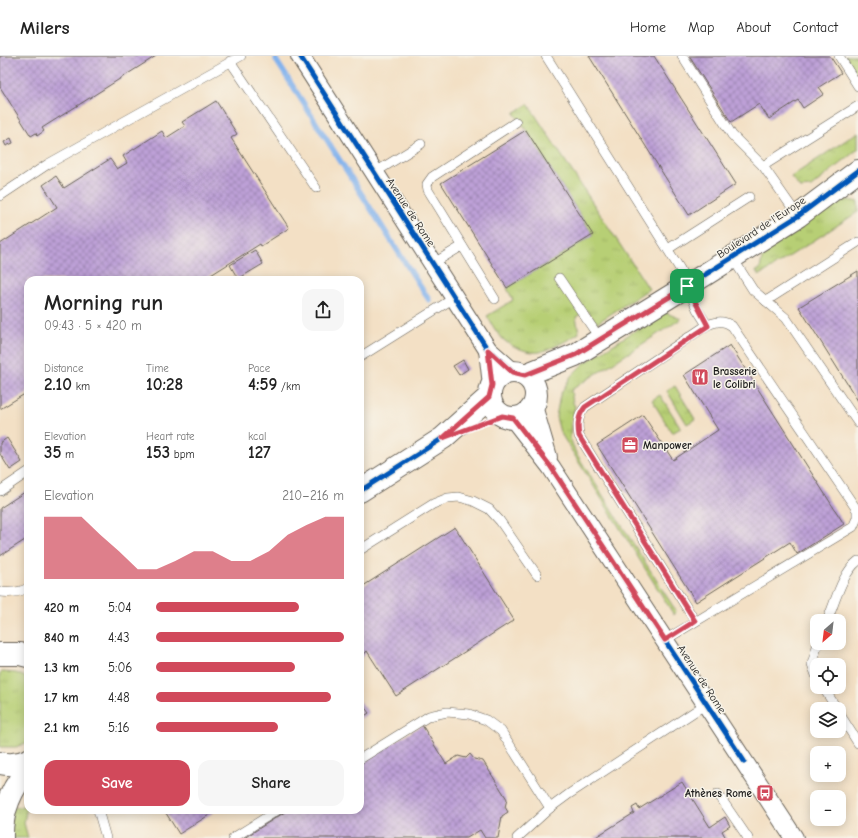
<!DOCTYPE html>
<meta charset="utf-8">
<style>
body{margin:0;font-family:"Comic Neue",sans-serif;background:#f6f6f6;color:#222;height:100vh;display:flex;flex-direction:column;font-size:15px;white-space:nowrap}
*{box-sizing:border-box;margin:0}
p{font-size:13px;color:#767676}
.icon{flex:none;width:22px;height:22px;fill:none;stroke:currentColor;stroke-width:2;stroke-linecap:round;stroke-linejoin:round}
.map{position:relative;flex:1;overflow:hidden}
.side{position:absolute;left:24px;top:220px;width:340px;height:538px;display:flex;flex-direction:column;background:#fff;border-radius:12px;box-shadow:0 2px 10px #0003}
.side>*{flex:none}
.needle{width:26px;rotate:208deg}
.buttons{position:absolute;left:810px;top:558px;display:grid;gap:8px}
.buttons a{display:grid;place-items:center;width:36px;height:36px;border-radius:8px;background:#fff;box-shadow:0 2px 10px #0003;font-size:20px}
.pin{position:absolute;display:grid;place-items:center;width:34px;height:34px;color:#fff;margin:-17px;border-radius:8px;box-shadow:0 2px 6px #0006}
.round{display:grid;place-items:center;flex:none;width:42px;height:42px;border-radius:12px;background:#f6f6f6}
.headline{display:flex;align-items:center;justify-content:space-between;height:68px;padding:0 20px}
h1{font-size:22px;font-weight:800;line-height:30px}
.figures{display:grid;grid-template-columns:repeat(3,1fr);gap:6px;height:68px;padding:4px 20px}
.figures div{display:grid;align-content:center}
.figures b{font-size:17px;font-weight:800}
.figures small{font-size:11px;font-weight:400}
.figures p{font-size:11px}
.chart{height:112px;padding:8px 20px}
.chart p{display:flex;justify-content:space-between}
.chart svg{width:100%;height:72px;margin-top:4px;fill:#d1495b;opacity:.7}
.button{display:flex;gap:8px;margin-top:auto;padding:8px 20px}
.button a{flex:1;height:46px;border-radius:12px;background:#d1495b;color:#fff;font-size:16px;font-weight:800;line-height:46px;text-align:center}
.button a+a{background:#f6f6f6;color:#222}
ul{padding:0 20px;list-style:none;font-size:13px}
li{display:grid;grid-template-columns:64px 48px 1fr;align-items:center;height:30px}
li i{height:10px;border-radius:5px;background:#d1495b}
header{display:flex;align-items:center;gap:24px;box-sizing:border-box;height:56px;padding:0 20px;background:#fff;border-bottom:1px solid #e0e0e0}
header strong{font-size:19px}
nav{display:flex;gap:22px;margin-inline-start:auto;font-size:14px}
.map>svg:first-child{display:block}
.grass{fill:url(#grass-tufts);stroke:#6a7648}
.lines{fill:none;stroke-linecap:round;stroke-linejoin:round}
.stream{stroke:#82b2ed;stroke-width:5.5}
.building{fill:url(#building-cross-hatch)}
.lane-casing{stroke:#676157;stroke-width:10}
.street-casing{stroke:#676157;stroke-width:20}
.secondary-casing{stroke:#676157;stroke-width:24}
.primary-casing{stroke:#676157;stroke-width:24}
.lane{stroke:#fff;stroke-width:9}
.street{stroke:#fff;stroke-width:18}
.secondary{stroke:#fff;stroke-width:22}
.primary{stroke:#fff;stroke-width:22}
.cycleway-casing{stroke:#f7f3e8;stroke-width:8}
.cycleway{stroke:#0057b8;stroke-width:5}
.route-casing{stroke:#fff;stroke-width:8}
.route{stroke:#d1495b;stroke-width:5}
.labels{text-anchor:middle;stroke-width:3;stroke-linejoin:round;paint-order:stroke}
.street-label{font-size:11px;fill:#1c1c1c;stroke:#f7f3e8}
.poi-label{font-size:11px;font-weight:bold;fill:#1c1c1c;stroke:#f7f3e8;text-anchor:start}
</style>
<header>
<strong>Milers</strong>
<nav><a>Home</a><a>Map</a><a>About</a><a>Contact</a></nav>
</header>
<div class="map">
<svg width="858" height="782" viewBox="0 0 858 782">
<defs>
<pattern id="grass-tufts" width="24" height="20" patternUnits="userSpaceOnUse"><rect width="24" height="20" fill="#b7cf74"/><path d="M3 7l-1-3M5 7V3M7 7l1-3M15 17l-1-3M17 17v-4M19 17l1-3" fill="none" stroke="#9db164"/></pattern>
<pattern id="building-cross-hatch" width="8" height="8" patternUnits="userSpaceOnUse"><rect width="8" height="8" fill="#bda0d7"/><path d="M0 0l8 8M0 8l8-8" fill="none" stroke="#9982ae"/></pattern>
</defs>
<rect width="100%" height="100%" fill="#f7f3e8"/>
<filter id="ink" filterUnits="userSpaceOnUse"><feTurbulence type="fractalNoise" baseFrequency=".025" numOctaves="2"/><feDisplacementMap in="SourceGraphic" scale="8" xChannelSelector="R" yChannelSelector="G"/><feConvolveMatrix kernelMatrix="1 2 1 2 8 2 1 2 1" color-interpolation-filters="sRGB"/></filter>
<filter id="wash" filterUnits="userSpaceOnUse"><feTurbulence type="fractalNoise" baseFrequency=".012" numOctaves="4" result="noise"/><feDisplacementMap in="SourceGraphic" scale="16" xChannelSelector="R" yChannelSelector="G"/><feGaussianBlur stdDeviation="0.9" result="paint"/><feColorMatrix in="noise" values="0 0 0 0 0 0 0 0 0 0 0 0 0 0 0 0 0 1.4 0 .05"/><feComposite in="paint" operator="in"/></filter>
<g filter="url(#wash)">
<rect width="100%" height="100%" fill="#f3e0c5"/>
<!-- grass -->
<g class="grass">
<path d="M845 0H858V19Z"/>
<path d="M528 48 649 233 597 267 587 254 576 261 579 277C567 285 553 292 540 296 531 298 512 291 505 285 497 279 492 268 487 260L513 244 507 232 593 179 526 74 514 57Z"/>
<path d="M858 76V93L811 131 800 132 791 121Z"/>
<path d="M843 143 858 146V156L759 220 756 215 760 213 764 193Z"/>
<path d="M664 256 681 263 571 334 573 347 575 350 571 367 570 382 576 397 676 555 674 559 560 376 556 361 560 339 571 320 583 308Z"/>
<path d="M675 330 695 363 687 368 667 335Z"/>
<path d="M660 339 681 372 672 377 652 344Z"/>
<path d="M2 616 16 617 25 621 28 638V686L16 691H0V617Z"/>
<path d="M27 750 24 767 28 782H9L12 751Z"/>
</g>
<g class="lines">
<!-- stream -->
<path class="stream" d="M276 4 429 244"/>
</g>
<g id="blocks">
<!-- building -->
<g class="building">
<path d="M0 0H156L42 72 44 75 37 80 36 77 31 80 0 31Z"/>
<path d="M589 0H654L736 128 689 159Z"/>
<path d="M689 0H830L841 17 819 31 824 38 803 52 798 44 769 63 759 48 731 66Z"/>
<path d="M216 45 237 78 231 82 289 172 261 190 260 188 203 224H28V336L0 353V188L57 151 43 129 56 120 64 132 110 103 117 113 127 107 123 100 162 75 166 82 185 70 182 66Z"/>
<path d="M526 74 593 179 507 232 441 127Z"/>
<path d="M11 82 13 87 6 90 4 86Z"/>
<path d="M255 194 263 208 238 223 230 209Z"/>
<path d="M858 215V345L799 251Z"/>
<path d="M730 289 844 468 797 498 790 486 696 546 597 389 643 359 673 404 718 374 684 319Z"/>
<path d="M463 304 468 313 459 319 453 310Z"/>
<path d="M7 382 22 406 10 414 0 398V387Z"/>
<path d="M28 434V482L0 500V452Z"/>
<path d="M455 471 514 564 396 640 367 595 360 603V532Z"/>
<path d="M360 645 369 657 360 663Z"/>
<path d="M422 669 446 708 458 700 466 702 470 698 474 703 483 705 507 743 505 751 508 756 502 760 498 782H485L480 774 467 782H244L288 754H360V708Z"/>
<path d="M682 726 710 771 725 761 730 770 722 775 726 782H594L634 757 632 752 637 749 639 753Z"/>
<path d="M164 754H217L179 778Z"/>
</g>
</g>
</g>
<g filter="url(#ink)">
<use href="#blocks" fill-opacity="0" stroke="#676157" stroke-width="1"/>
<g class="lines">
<!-- lane casing -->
<g class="lane-casing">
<g id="lane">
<path d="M546 0 680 213 697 253 707 269C718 265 723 264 732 270L857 454V462L853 471 665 584"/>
<path d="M682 0 732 79 763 110 798 160"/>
<path d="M839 0 858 30"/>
<path d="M230 5 316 132"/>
<path d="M763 110 858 50"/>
<path d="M374 117 421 88"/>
<path d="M0 140 48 108 241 0"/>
<path d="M668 193 749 141"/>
<path d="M732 201 753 234 786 262 858 367"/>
<path d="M432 208 462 190"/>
<path d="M559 222 600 283"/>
<path d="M495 243 428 134 427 128 432 121 516 66"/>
<path d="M766 245 858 186"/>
<path d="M360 301 454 242"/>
<path d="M0 435 28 416"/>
<path d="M360 494 433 448 448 442 459 441 473 445 489 453 500 465 537 519"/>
<path d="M0 536C10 537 19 537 28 532"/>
<path d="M695 565 579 380C577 368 578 360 585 351L707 269"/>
<path d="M827 565C835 547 842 517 858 505"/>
<path d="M817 622 812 608 818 587"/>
<path d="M823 631 837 653"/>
<path d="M839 657 858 687"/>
<path d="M360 703 429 660 447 656 469 658 486 664 501 675 550 752"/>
<path d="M718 738 748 782"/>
<path d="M98 754 106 782"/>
<path d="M233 782 278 754"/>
<path d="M517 782 550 752 569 738 706 648"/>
</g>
</g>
<!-- street casing -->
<g class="street-casing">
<g id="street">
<path d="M300 0 488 294 513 316"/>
<path d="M488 294 492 329"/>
<path d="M533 350 548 401"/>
<path d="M513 362 551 411 794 782"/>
</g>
</g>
<!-- secondary casing -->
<g class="secondary-casing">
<g id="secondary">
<circle cx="513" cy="339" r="23"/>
<path d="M525 319 575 299 687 230 798 160 858 115"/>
<path d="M360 435 443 382 489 341"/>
<path d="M0 598H20L28 600"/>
<path d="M0 707C9 709 20 708 28 704"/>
</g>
</g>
<!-- primary casing -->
<g class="primary-casing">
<path id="primary" d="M2 782C1 755 11 733 28 713"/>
</g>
<!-- lane -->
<use href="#lane" class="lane"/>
<!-- street -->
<use href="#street" class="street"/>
<!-- secondary -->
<use href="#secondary" class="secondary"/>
<!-- primary -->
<use href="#primary" class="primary"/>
<!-- cycleway casing -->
<g class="cycleway-casing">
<g id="cycleway">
<path d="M300 0 488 294 513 316"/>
<path d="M525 319 575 299 687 230 798 160 858 115"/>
<path d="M551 411 744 705"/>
<path d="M360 435 443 382"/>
</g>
</g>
<!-- cycleway -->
<use href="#cycleway" class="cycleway"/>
</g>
</g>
<g class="lines" filter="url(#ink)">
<!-- route casing -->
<g class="route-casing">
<path id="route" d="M687 230 708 270 585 351C578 360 577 368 579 380L695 565 665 584 551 411 513 362 502 360 443 382 489 341 492 329 488 294 512 316 525 319 575 299Z"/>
</g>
<!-- route -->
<use href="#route" class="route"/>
</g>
<!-- icons -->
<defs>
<g id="restaurant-square" transform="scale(0.9)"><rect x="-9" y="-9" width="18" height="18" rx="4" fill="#d1495b" stroke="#f7f3e8"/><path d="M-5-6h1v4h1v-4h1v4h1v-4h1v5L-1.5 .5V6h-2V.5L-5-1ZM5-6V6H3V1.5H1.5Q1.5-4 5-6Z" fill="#fff"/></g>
<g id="office-square" transform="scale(0.9)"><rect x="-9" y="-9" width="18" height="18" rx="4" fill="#d1495b" stroke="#f7f3e8"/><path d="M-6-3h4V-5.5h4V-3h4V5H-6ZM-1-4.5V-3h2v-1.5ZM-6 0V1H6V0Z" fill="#fff"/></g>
<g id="bus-square" transform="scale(0.9)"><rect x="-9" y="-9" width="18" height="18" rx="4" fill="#d1495b" stroke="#f7f3e8"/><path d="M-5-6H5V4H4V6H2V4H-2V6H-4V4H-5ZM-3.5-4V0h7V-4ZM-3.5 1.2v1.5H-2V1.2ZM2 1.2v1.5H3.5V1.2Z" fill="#fff"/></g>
</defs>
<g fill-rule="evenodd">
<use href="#restaurant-square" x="700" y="321"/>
<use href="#office-square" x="630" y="389"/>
<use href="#bus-square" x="765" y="737"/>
</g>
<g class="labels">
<!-- street labels -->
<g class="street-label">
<text transform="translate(411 156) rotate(57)" y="4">Avenue de Rome</text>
<text transform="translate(761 171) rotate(-33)" y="4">Boulevard de l'Europe</text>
<text transform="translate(702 623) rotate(57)" y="4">Avenue de Rome</text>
</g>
<!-- poi labels -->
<g class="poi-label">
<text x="713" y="319">Brasserie<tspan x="713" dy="13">le Colibri</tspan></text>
<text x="643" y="393">Manpower</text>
<text x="752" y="741" text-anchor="end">Athènes Rome</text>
</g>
</g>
</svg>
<div class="buttons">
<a><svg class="needle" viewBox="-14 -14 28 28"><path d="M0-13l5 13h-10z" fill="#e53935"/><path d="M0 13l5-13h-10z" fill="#767676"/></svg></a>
<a><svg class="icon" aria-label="locate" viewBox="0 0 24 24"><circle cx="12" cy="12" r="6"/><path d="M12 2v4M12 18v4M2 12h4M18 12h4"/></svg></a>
<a><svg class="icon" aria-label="layers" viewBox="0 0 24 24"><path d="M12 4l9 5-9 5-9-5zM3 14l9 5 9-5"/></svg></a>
<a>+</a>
<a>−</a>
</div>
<div class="pin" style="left:687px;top:230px;background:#1e9e55"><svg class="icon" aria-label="arrive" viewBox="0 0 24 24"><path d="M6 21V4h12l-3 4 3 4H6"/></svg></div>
<section class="side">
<div class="headline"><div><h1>Morning run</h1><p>09:43 · 5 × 420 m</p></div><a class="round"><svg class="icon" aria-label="share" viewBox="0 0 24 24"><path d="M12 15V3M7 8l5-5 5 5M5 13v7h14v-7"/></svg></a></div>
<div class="figures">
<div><p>Distance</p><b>2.10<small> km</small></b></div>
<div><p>Time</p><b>10:28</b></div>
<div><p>Pace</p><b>4:59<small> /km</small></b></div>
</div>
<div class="figures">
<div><p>Elevation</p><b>35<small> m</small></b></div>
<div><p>Heart rate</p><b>153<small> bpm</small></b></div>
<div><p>kcal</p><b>127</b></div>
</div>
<div class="chart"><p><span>Elevation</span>210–216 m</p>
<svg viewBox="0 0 160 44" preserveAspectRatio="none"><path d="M0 44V6L10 6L20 6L30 17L40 27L50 38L60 38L70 33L80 27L90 27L100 33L110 33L120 27L130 17L140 11L150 6L160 6V44z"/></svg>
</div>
<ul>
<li><b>420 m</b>5:04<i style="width:76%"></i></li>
<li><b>840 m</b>4:43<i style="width:100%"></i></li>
<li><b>1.3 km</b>5:06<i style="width:74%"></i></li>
<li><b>1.7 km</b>4:48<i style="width:93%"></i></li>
<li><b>2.1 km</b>5:16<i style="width:65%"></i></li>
</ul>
<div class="button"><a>Save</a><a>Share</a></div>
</section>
</div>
